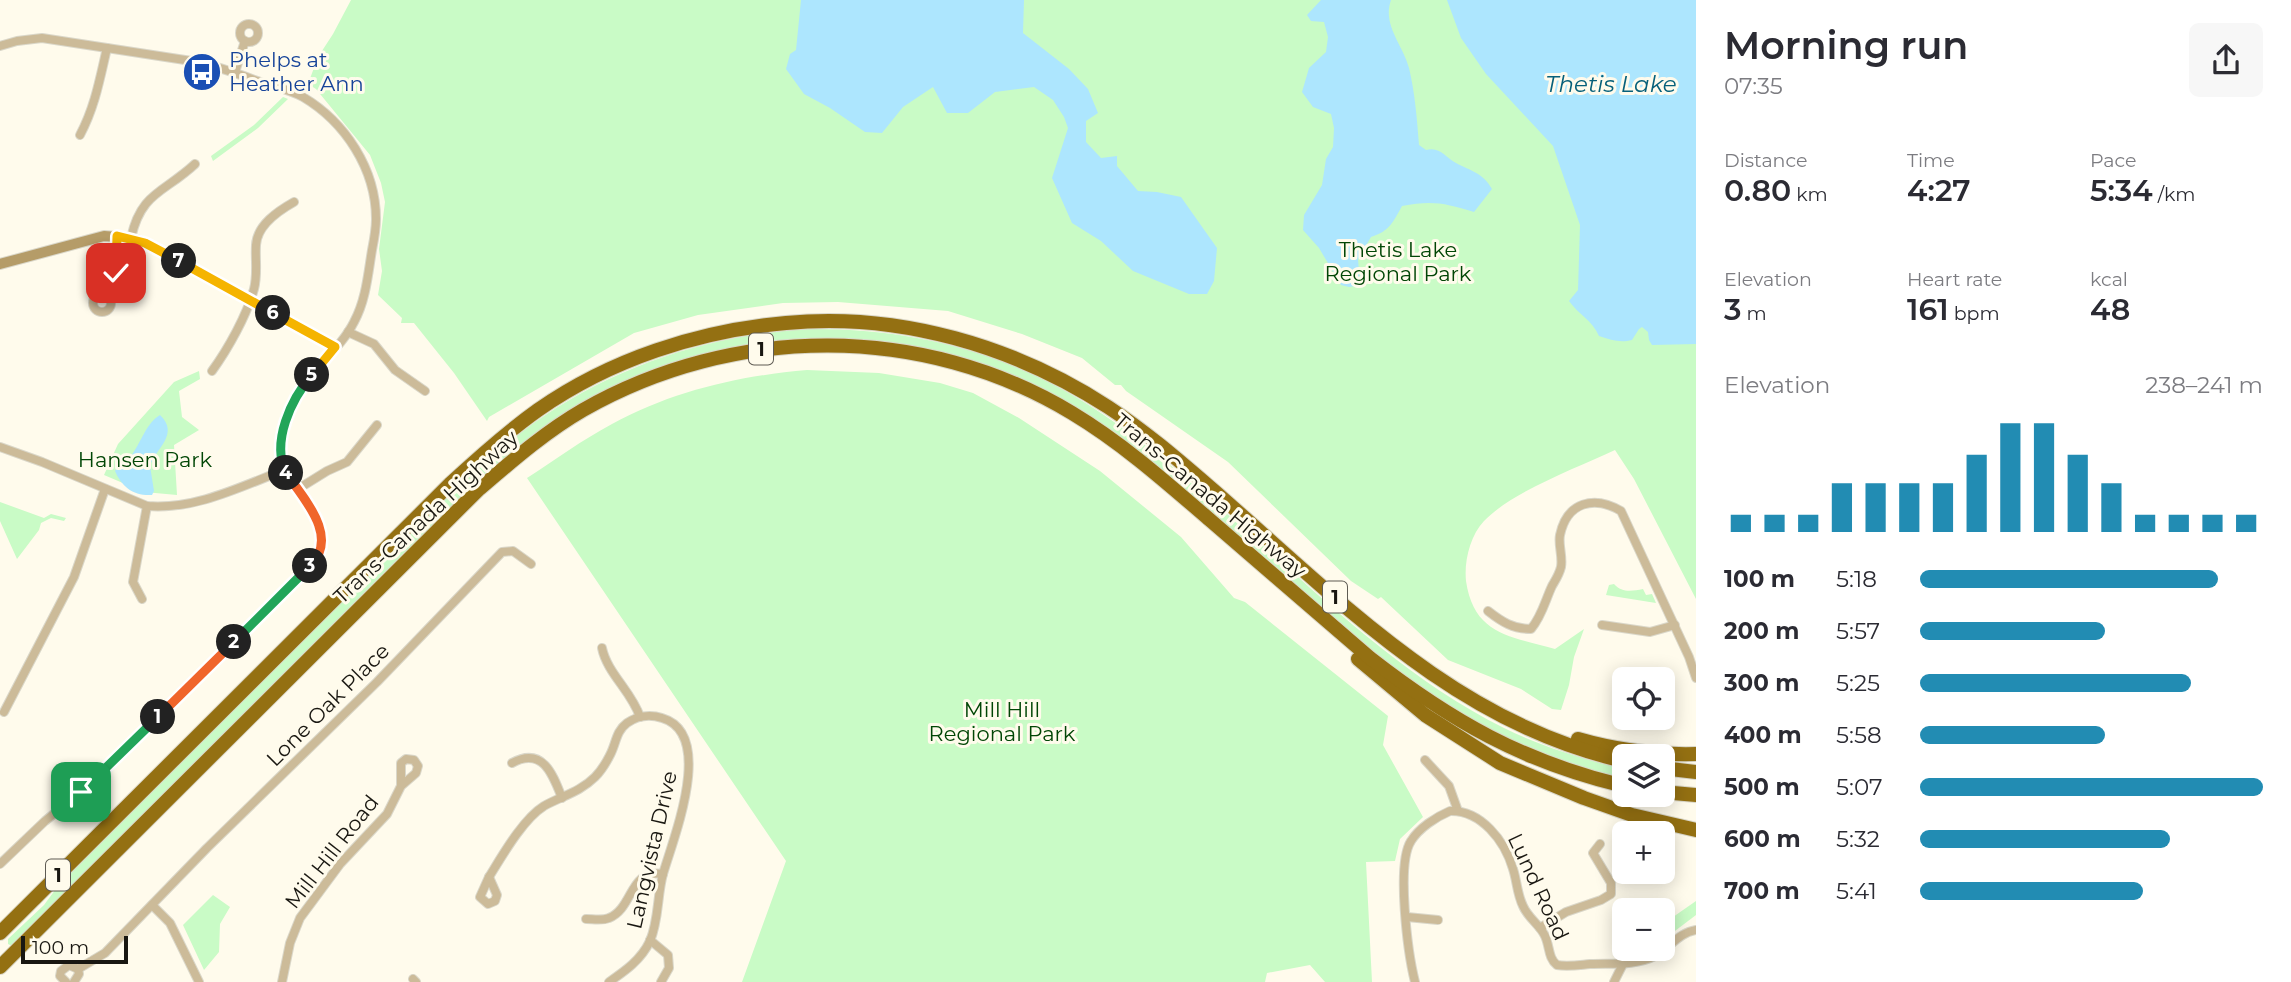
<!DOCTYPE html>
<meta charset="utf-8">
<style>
body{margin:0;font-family:Montserrat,sans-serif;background:#f7f7f7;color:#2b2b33;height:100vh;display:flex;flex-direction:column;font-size:26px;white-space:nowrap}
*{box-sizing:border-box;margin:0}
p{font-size:23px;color:#7c7c81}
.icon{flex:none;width:38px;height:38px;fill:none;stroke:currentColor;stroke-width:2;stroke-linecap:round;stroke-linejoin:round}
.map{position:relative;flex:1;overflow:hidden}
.sheet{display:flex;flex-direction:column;background:#fff;width:595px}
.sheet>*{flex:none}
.buttons{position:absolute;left:1612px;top:667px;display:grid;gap:14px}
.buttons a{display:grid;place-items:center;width:63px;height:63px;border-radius:10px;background:#fff;box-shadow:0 4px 18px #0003;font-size:35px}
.scale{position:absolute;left:21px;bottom:18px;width:107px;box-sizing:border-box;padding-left:7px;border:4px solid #191711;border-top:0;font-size:19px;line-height:24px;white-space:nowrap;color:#191711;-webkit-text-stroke:5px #fffbec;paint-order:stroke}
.pin{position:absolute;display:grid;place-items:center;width:60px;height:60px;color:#fff;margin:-30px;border-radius:14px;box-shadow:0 4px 10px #0006}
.km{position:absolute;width:35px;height:35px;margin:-18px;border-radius:50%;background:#222;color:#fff;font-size:19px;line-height:35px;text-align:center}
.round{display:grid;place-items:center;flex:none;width:74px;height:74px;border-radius:10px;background:#f7f7f7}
.summary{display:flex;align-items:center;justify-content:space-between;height:119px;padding:0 28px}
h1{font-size:38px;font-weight:600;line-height:52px}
.figures{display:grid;grid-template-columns:repeat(3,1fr);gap:10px;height:119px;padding:7px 28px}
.figures div{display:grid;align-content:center}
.figures b{font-size:30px;font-weight:600}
.figures small{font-size:19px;font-weight:400}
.figures p{font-size:19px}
.chart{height:196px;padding:14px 28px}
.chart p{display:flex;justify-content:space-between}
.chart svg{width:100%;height:126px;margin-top:7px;stroke:#228cb3;stroke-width:6}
ul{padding:0 28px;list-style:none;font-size:23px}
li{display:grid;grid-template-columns:112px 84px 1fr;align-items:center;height:52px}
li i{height:18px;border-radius:9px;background:#228cb3}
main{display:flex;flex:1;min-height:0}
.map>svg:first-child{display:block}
.green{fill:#c9fbc6}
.water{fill:#ade6fe}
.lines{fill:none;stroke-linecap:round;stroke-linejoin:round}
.street-casing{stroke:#dad7c9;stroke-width:10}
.secondary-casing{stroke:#dad7c9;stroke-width:12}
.highway-casing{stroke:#dad7c9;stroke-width:16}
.street{stroke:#cb9;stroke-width:8}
.secondary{stroke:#b59c68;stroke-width:10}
.highway{stroke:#947012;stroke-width:14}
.split-1-casing{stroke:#fff;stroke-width:14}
.split-2-casing{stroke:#fff;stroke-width:14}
.split-3-casing{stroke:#fff;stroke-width:14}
.split-4-casing{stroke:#fff;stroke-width:14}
.split-5-casing{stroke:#fff;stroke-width:14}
.split-6-casing{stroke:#fff;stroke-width:14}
.split-7-casing{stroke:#fff;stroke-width:14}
.split-8-casing{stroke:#fff;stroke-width:14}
.split-1{stroke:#22a559;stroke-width:9}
.split-2{stroke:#f0652b;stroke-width:9}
.split-3{stroke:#22a559;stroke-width:9}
.split-4{stroke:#f0652b;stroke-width:9}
.split-5{stroke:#22a559;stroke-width:9}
.split-6{stroke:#f5b400;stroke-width:9}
.split-7{stroke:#f5b400;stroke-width:9}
.split-8{stroke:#f5b400;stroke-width:9}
.labels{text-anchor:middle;stroke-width:6;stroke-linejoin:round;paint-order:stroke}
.shield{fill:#fffbec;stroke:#5e5b53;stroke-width:2}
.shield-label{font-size:19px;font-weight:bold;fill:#191711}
.transit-label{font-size:21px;fill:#164399;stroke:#fffbec;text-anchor:start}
.park-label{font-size:21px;fill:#014605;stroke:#fffbec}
.street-label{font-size:21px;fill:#191711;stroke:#fffbec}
.water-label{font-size:23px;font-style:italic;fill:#06607a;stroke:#fffbec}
</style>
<main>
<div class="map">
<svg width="1696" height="982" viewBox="0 0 1696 982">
<rect width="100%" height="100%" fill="#fffbec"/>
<!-- green -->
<g class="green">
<path d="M351 0H1696V599L1634 479 1615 450C1577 468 1513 491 1484 521 1470 536 1464 561 1466 581 1474 635 1510 636 1555 649L1584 629 1574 657 1569 685 1561 710 1552 709 1521 689 1448 660 1381 597 1378 599 1351 581 1228 462 1126 391 1121 385H1115L1082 358 1022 334 948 311 838 302 783 303 698 315 634 333 489 417 487 421 454 373 414 323H401L402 318 378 295 382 271 379 249 385 202 381 183 370 155 316 89 308 84 318 57 333 34Z"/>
<path d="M283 97 288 99 258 128 213 161 211 156 254 125Z"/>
<path d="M807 329C890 328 972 343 1047 381 1110 413 1164 459 1217 505 1307 583 1397 675 1504 728 1542 747 1583 759 1624 769V780L1594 773 1524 748 1448 708 1373 653 1131 447 937 352 905 346 846 339 759 344 676 362 612 388 562 416 12 946 8 944V939L44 905 58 886C137 803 220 724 301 643 350 594 398 545 447 498 478 469 509 439 544 416 623 363 713 335 807 329Z"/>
<path d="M807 370 879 373 940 383 973 393 1019 418 1100 471 1181 537 1234 598 1245 602 1388 716 1383 745 1423 817 1400 839 1395 861 1366 862 1372 982H1325L1310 965 1267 973 1265 982H742L786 861 527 478C555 460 582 440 612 424 673 391 739 376 807 370Z"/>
<path d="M199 371 200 379 179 391 182 417 199 430 174 445 177 495 144 492 104 475 118 444 174 382Z"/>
<path d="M0 502 44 518 51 514 66 518 64 521 51 518 41 523 39 530 17 559 0 521Z"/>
<path d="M1614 584C1622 593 1632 591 1643 589L1646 595 1652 594 1656 603 1606 595 1609 585Z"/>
<path d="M213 895 230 907 220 924 219 952 204 970 183 925Z"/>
<path d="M1696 901V915L1663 940V924Z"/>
</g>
<!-- water -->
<g class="water">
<path d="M801 0H1024L1023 33 1069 69 1088 89 1098 113 1086 121V142L1101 158 1117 156V166L1138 191 1157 192 1181 197 1217 248 1214 281 1207 294H1189L1133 271 1101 241 1072 223 1052 178 1068 128 1064 117 1053 100 1034 87 995 92 968 113H947L933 87 903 107 882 133 865 132 830 108 804 94 786 69 790 54 796 50Z"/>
<path d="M1321 0H1391C1382 25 1403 45 1409 68 1415 93 1417 119 1419 145L1426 150C1440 146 1445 157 1456 163 1471 171 1483 173 1492 189L1474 212C1446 203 1431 200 1402 206 1393 222 1390 231 1371 237L1358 259 1360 285 1349 287 1341 285 1319 248 1303 230 1304 215 1322 185 1326 159 1333 147 1334 128 1331 114 1313 107 1302 92 1309 68 1326 52 1328 37 1324 22 1311 21 1307 15Z"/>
<path d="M1447 0H1696V344L1652 345 1649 340 1648 332 1642 327 1639 329 1632 340C1620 343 1611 340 1599 336 1592 320 1579 315 1569 301L1578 290 1580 225 1553 146 1486 74 1461 38Z"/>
<path d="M160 415C180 434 156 448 150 466L154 491 152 495C133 496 122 487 115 471 119 464 126 462 131 456 141 443 146 423 160 415Z"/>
</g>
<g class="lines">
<!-- street casing -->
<g class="street-casing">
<g id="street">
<circle cx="249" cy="33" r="9"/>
<path d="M0 46 17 41 42 38 198 62C220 67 241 75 263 83 276 87 291 90 303 97 345 122 376 169 376 219 376 229 374 240 372 250 368 274 366 300 354 322 340 350 311 369 296 396 289 408 286 423 283 437 272 492 342 510 315 562L81 792 45 821 0 864"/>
<path d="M235 72 245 41"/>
<path d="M80 135C95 107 100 78 107 48"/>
<path d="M131 238C141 192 164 193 195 164"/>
<circle cx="102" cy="303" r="9"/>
<path d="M107 296 116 273 117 236"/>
<path d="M348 332 374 344 395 370 425 391"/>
<path d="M212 371C228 349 247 315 254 289 258 274 255 260 256 245 257 225 278 211 294 202"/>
<path d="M0 447 42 462 147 506C195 510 240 487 284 470"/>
<path d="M298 489 327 471 347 462 377 425"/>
<path d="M142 599 133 582 147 506"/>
<path d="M1488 611C1502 622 1513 629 1531 629 1542 616 1545 601 1552 586 1556 579 1559 575 1561 567 1563 556 1558 545 1560 535 1567 502 1594 495 1621 511L1689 657 1696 678"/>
<path d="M1602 625 1650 632 1675 625"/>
<path d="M602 648C607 673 632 692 640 717"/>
<path d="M4 712 74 577 105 489"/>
<path d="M1425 760 1449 786 1458 811"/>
<path d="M512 763C543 746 553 775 562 798"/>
<path d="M489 877C502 856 523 819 544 806 562 796 580 792 595 777 601 771 606 763 610 755 616 744 616 731 627 723 637 716 650 714 662 718 716 734 673 839 663 874 657 896 659 920 650 941 641 960 625 971 609 982"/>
<path d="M489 877 497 895 495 901 488 904 480 897Z"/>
<path d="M152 905 170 923 199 982"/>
<path d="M1407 917 1438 920"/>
<path d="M586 919C593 919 602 921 609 918 634 908 629 868 663 874"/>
<path d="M1540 928 1566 912 1601 900 1611 894V883L1593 853 1600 844"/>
<path d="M650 940 668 955 669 968 661 982"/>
<path d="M78 969 105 953 207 848 377 682 502 552 513 551 531 564"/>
<path d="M413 979 416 982"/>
<path d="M66 982 60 976 61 971 69 965 78 969 79 974 74 982"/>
<path d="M282 982 290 943 300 918 340 864 387 814 401 786 416 773 418 766 414 760 406 759 401 763V786"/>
<path d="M1415 982C1408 954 1396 864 1411 841 1419 828 1436 817 1450 811 1481 810 1505 841 1513 869 1517 881 1517 894 1523 906 1528 918 1540 925 1545 936 1550 947 1548 958 1557 965 1568 967 1579 965 1590 964 1612 963 1635 966 1655 956 1671 947 1678 933 1696 930"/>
<path d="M1614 982 1623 964"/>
</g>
</g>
<!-- secondary casing -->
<g class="secondary-casing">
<path id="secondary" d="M0 264 104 236 131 238 145 243 335 347"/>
</g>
<!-- highway casing -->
<g class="highway-casing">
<g id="highway">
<path d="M1358 659 1425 715 1500 763 1584 798 1632 815 1696 830"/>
<path d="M1578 739C1616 750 1656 755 1696 754"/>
<path d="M1662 768 1696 772"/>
<path d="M1662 792 1696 795"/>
<path d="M0 933 450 484C478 458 507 432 538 410 611 359 698 331 786 323 899 312 1014 346 1108 407 1148 433 1184 465 1220 496 1342 603 1460 725 1624 761"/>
<path d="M0 967 478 490C512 461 545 432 583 410 734 324 923 323 1072 413 1122 443 1166 482 1210 520 1263 566 1316 612 1370 658 1451 721 1523 762 1624 786"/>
</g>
</g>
<!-- street -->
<use href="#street" class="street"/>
<!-- secondary -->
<use href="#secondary" class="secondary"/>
<!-- highway -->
<use href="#highway" class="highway"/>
</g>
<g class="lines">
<!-- split-1 casing -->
<g class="split-1-casing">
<path id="split-1" d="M81 792 158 717"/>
</g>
<!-- split-2 casing -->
<g class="split-2-casing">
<path id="split-2" d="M158 717 234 642"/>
</g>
<!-- split-3 casing -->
<g class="split-3-casing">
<path id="split-3" d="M234 642 310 566"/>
</g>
<!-- split-4 casing -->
<g class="split-4-casing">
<path id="split-4" d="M286 473C304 499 340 537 310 566"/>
</g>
<!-- split-5 casing -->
<g class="split-5-casing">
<path id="split-5" d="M286 473C271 442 291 399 312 375"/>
</g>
<!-- split-6 casing -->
<g class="split-6-casing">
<path id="split-6" d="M273 313 335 347 312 375"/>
</g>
<!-- split-7 casing -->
<g class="split-7-casing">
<path id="split-7" d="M179 261 273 313"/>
</g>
<!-- split-8 casing -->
<g class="split-8-casing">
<path id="split-8" d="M116 273 117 236 145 243 179 261"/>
</g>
<!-- split-1 -->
<use href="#split-1" class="split-1"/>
<!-- split-2 -->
<use href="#split-2" class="split-2"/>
<!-- split-3 -->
<use href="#split-3" class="split-3"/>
<!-- split-4 -->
<use href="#split-4" class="split-4"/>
<!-- split-5 -->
<use href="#split-5" class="split-5"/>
<!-- split-6 -->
<use href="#split-6" class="split-6"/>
<!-- split-7 -->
<use href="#split-7" class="split-7"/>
<!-- split-8 -->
<use href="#split-8" class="split-8"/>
</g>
<!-- icons -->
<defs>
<g id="bus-disc" transform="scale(2.0125)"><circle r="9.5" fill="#1a4fb4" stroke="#fffbec"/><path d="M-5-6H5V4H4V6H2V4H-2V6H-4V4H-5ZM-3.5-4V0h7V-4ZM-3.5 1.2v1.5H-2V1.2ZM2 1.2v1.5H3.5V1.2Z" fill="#fff"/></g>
</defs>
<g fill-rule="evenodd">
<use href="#bus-disc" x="202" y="72"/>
</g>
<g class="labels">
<!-- shield labels -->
<g class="shield">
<rect x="749" y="333.5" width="24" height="31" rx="5"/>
<rect x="1323" y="581.5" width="24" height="31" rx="5"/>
<rect x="46" y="859.5" width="24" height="31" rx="5"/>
</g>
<g class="shield-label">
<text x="761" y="356">1</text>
<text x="1335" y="604">1</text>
<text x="58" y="882">1</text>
</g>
<!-- transit labels -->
<g class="transit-label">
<text x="229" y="67">Phelps at<tspan x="229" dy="24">Heather Ann</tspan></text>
</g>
<!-- park labels -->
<g class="park-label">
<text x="1398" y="257">Thetis Lake<tspan x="1398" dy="24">Regional Park</tspan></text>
<text x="145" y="467">Hansen Park</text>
<text x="1002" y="717">Mill Hill<tspan x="1002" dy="24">Regional Park</tspan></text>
</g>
<!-- street labels -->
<g class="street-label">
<text transform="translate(1210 496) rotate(40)" y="7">Trans-Canada Highway</text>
<text transform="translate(426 517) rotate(-43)" y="7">Trans-Canada Highway</text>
<text transform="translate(328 705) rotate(-45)" y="7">Lone Oak Place</text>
<text transform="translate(652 850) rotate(-77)" y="7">Langvista Drive</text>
<text transform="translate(332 852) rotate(-52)" y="7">Mill Hill Road</text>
<text transform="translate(1538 887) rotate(65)" y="7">Lund Road</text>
</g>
<!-- water labels -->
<g class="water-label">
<text x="1611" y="92">Thetis Lake</text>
</g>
</g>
</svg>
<div class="buttons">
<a><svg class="icon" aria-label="locate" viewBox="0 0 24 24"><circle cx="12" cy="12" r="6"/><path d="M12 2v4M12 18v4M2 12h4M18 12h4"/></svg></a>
<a><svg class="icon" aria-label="layers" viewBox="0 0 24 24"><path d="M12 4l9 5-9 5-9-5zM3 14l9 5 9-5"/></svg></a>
<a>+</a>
<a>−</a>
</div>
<div class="scale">100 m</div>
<div class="pin" style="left:81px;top:792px;background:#1e9e55"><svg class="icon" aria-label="arrive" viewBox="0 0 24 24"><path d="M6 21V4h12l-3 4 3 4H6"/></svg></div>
<div class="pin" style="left:116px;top:273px;background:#d93025"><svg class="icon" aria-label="check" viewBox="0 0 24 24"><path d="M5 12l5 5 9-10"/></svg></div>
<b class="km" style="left:158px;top:717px">1</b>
<b class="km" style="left:234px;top:642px">2</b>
<b class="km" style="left:310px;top:566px">3</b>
<b class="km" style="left:286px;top:473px">4</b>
<b class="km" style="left:312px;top:375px">5</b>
<b class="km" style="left:273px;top:313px">6</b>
<b class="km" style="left:179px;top:261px">7</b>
</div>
<section class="sheet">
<div class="summary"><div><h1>Morning run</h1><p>07:35</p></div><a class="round"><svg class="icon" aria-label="share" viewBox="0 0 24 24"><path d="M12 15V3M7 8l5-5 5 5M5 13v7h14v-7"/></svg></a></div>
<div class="figures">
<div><p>Distance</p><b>0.80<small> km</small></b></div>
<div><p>Time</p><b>4:27</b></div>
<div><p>Pace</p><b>5:34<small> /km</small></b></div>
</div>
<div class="figures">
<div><p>Elevation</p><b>3<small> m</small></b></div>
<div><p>Heart rate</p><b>161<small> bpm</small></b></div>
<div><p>kcal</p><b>48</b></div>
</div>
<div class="chart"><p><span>Elevation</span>238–241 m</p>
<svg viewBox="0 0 160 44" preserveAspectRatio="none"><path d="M5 44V38M15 44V38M25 44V38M35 44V27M45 44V27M55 44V27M65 44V27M75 44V17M85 44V6M95 44V6M105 44V17M115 44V27M125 44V38M135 44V38M145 44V38M155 44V38"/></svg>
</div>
<ul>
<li><b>100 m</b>5:18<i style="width:87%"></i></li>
<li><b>200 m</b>5:57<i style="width:54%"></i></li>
<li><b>300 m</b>5:25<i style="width:79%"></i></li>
<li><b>400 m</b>5:58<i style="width:54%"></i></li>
<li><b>500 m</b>5:07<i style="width:100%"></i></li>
<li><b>600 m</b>5:32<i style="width:73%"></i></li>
<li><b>700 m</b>5:41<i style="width:65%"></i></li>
</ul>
</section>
</main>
